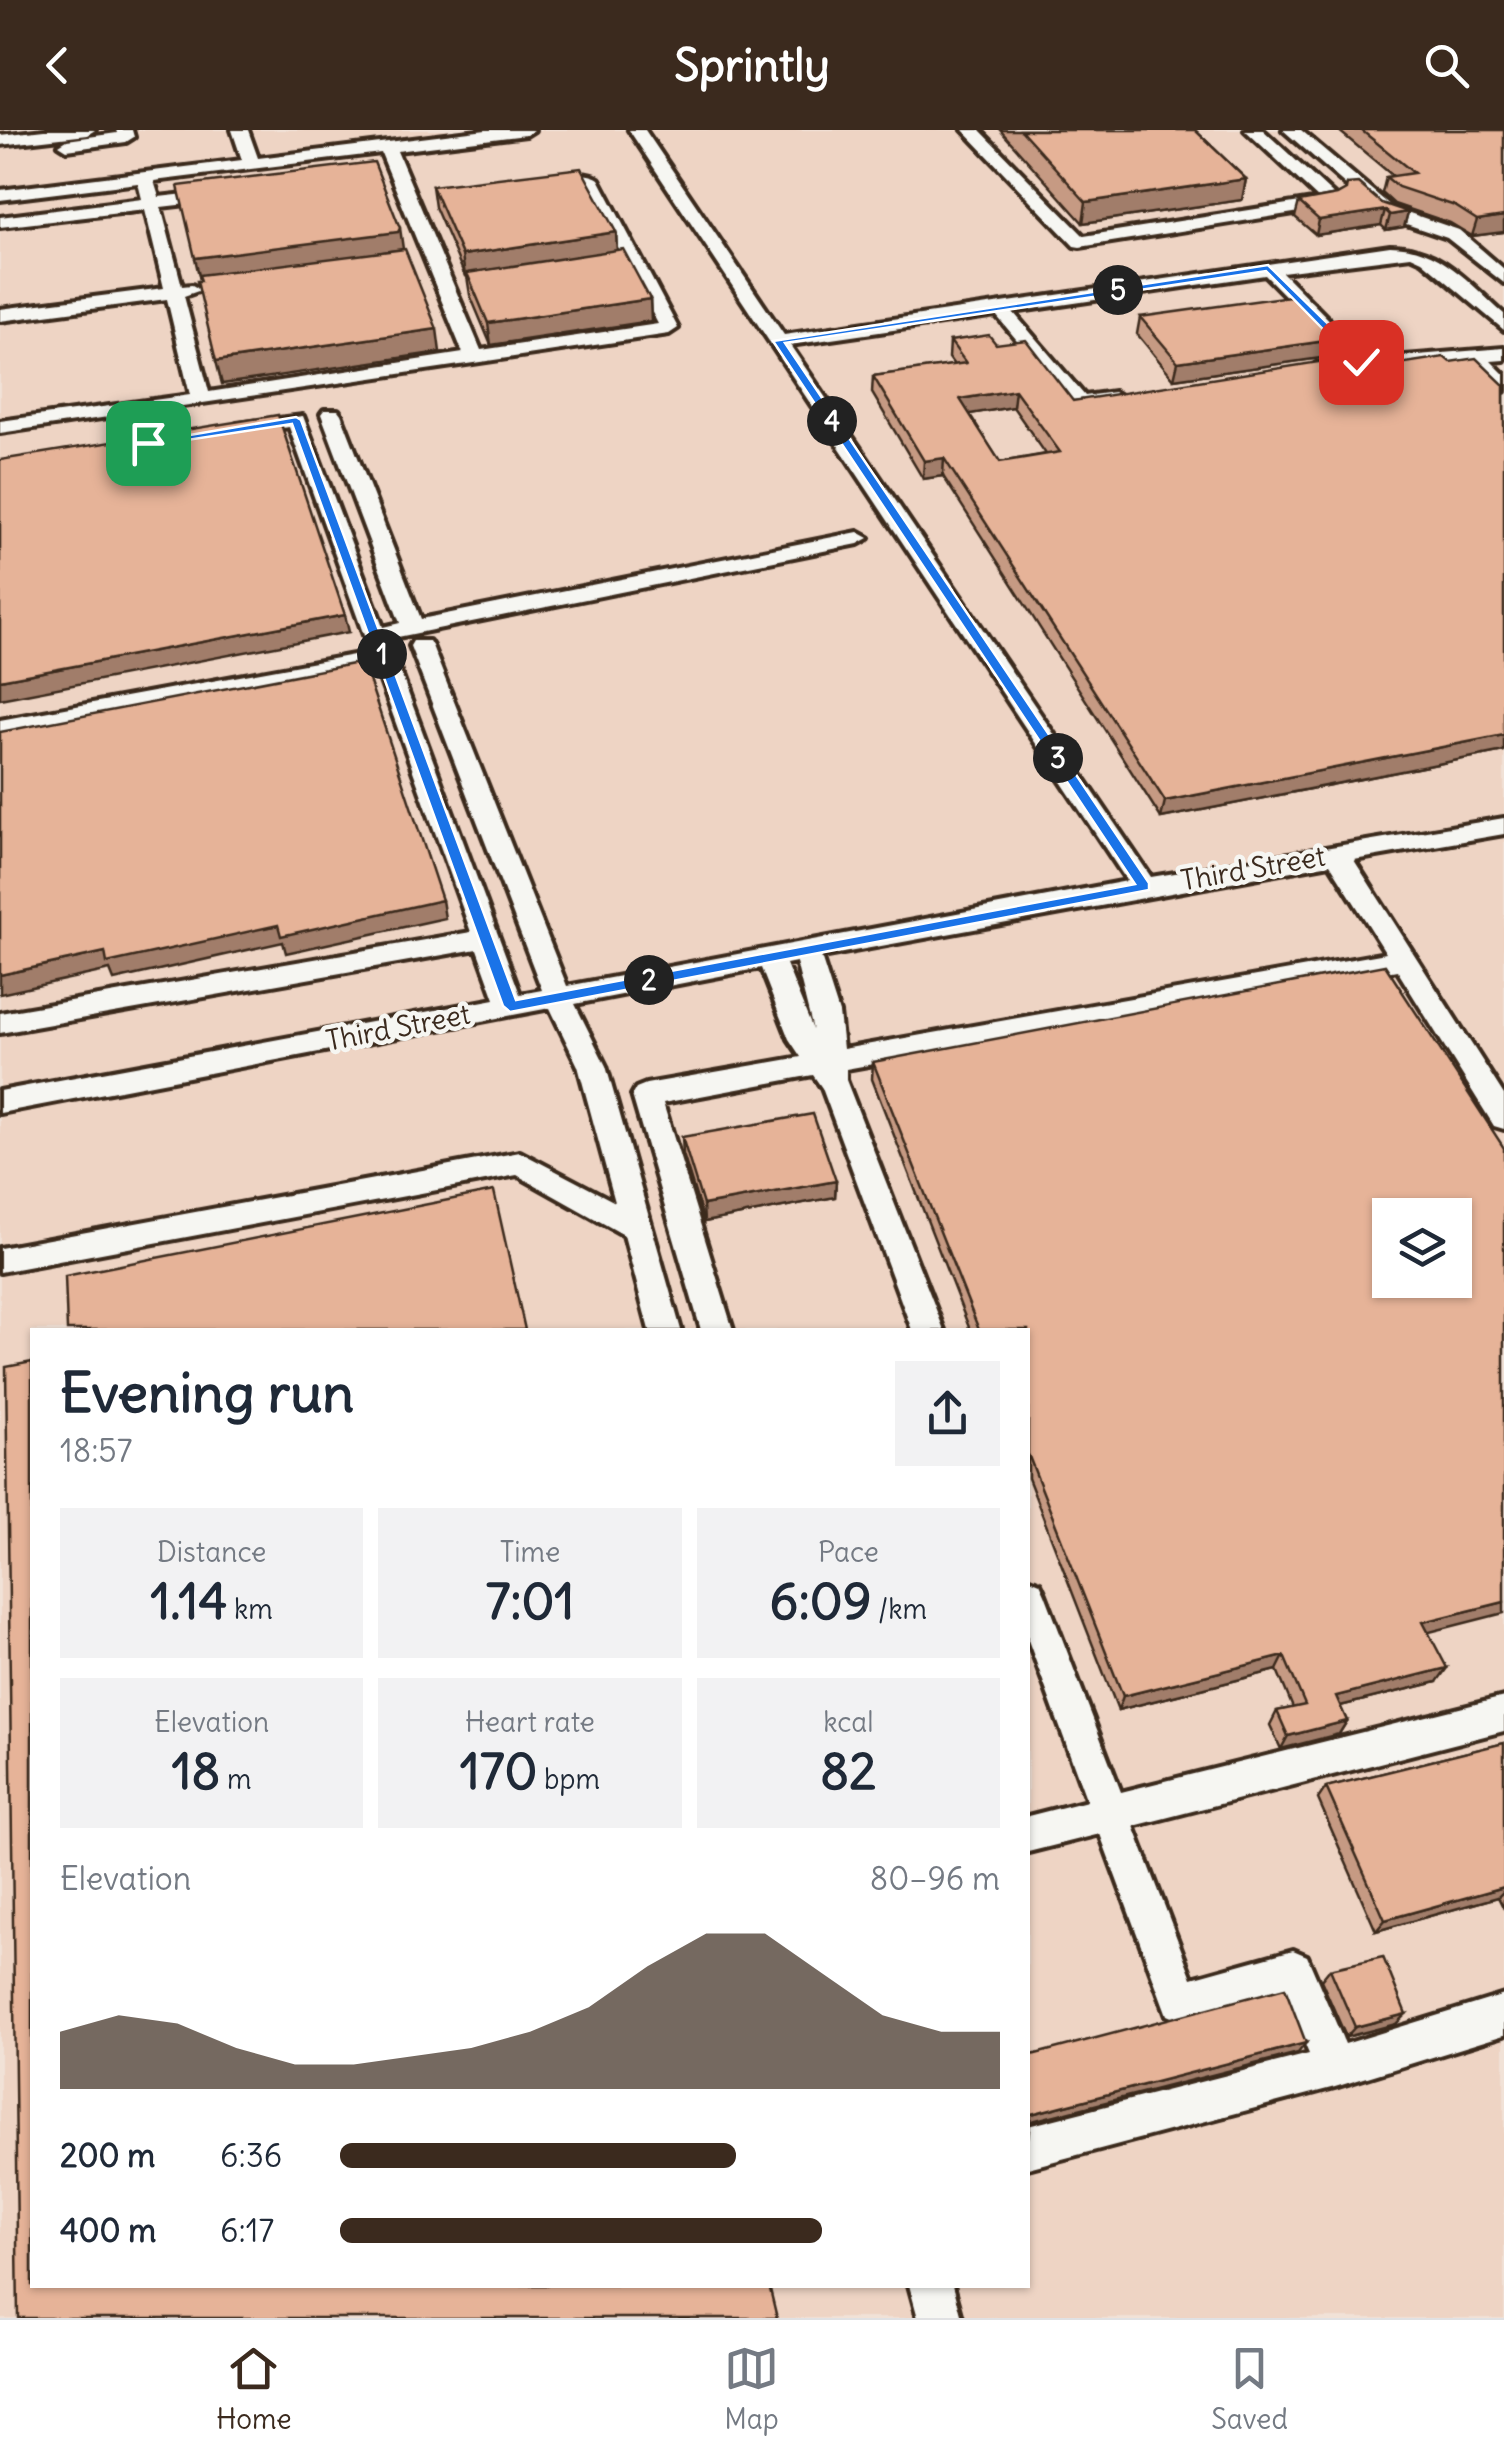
<!DOCTYPE html>
<meta charset="utf-8">
<style>
body{margin:0;font-family:Delius,sans-serif;background:#f2f2f3;color:#1f2937;height:100vh;display:flex;flex-direction:column;font-size:38px;white-space:nowrap}
*{box-sizing:border-box;margin:0}
p{font-size:32px;color:#747a83}
.icon{flex:none;width:55px;height:55px;fill:none;stroke:currentColor;stroke-width:2;stroke-linecap:round;stroke-linejoin:round}
.map{position:relative;flex:1;overflow:hidden}
.side{position:absolute;left:30px;top:1198px;width:1000px;height:960px;display:flex;flex-direction:column;background:#fff;border-radius:0px;box-shadow:0 2px 8px #0004}
.side>*{flex:none}
.fabs{position:absolute;left:1372px;top:1068px;display:grid;gap:20px}
.fabs a{display:grid;place-items:center;width:100px;height:100px;border-radius:0px;background:#fff;box-shadow:0 2px 8px #0004;font-size:50px}
.pin{position:absolute;display:grid;place-items:center;width:85px;height:85px;color:#fff;margin:-42px;border-radius:20px;box-shadow:0 5px 15px #0006}
.km{position:absolute;width:50px;height:50px;margin:-25px;border-radius:50%;background:#222;color:#fff;font-size:28px;line-height:50px;text-align:center}
.round{display:grid;place-items:center;flex:none;width:105px;height:105px;border-radius:0px;background:#f2f2f3}
.overview{display:flex;align-items:center;justify-content:space-between;height:170px;padding:0 30px}
h1{font-size:55px;font-weight:700;line-height:75px}
.stats{display:grid;grid-template-columns:repeat(3,1fr);gap:15px;height:170px;padding:10px 30px}
.stats div{display:grid;align-content:center;border-radius:0px;background:#f2f2f3;text-align:center}
.stats b{font-size:50px;font-weight:700}
.stats small{font-size:28px;font-weight:400}
.stats p{font-size:28px}
.chart{height:280px;padding:20px 30px}
.chart p{display:flex;justify-content:space-between}
.chart svg{width:100%;height:180px;margin-top:10px;fill:#3b2a1e;opacity:.7}
ul{padding:0 30px;list-style:none;font-size:32px}
li{display:grid;grid-template-columns:160px 120px 1fr;align-items:center;height:75px}
li i{height:25px;border-radius:12px;background:#3b2a1e}
header{display:flex;justify-content:space-between;align-items:center;height:130px;padding:0 30px;background:#3b2a1e;color:#fff;font-size:45px;font-weight:700}
.tab-bar{display:flex;justify-content:space-around;align-items:center;height:140px;border-top:2px solid #e0e1e3;background:#fff;font-size:28px;color:#747a83}
.tab-bar a{display:grid;justify-items:center;gap:5px}
.tab-bar .selected{color:#3b2a1e}
.map>svg:first-child{display:block}
.built{fill:#eed4c4;fill-rule:evenodd}
.lines{fill:none;stroke-linecap:round;stroke-linejoin:round}
.minor-casing{stroke:#3b2a1e;stroke-width:8}
.minor{fill:#f6f6f2;fill-rule:evenodd}
.wall{fill:#c69a83;stroke:#3b2a1e;stroke-width:2.5;fill-rule:evenodd}
.shaded-wall{fill:#a17d6a;stroke:#3b2a1e;stroke-width:2.5}
.building{fill:#e6b398;stroke:#3b2a1e;stroke-width:2.5;fill-rule:evenodd}
.route{fill:#1a73e8;stroke:#fff;stroke-width:2.5}
.labels{text-anchor:middle;stroke-width:9;stroke-linejoin:round;paint-order:stroke}
.street-label{font-size:28px;fill:#3b2a1e;stroke:#f6f6f2}
</style>
<header><svg class="icon" aria-label="back" viewBox="0 0 24 24"><path d="M15 5l-7 7 7 7"/></svg>Sprintly<svg class="icon" aria-label="search" viewBox="0 0 24 24"><circle cx="10" cy="10" r="6"/><path d="M15 15l6 6"/></svg></header>
<div class="map">
<svg width="1504" height="2188" viewBox="0 0 1504 2188">
<rect width="100%" height="100%" fill="#f1e2d7"/>
<filter id="ink" filterUnits="userSpaceOnUse"><feTurbulence type="fractalNoise" baseFrequency=".01" numOctaves="2"/><feDisplacementMap in="SourceGraphic" scale="20" xChannelSelector="R" yChannelSelector="G"/><feConvolveMatrix kernelMatrix="1 2 1 2 8 2 1 2 1" color-interpolation-filters="sRGB"/></filter>
<g filter="url(#ink)">
<!-- built -->
<path class="built" d="M0 0H1504V2188H0ZM1390 1085H1455V1150H1390ZM32 1200H1028V2155H32Z"/>
<g class="lines">
<!-- minor casing -->
<g class="minor-casing">
<g id="minor">
<path d="M44 0H95L87 5 0 15V5Z"/>
<path d="M116 0H132L134 7 126 12 67 20 59 15 67 10 117 3Z"/>
<path d="M232 0H248L258 28 486 0H534L526 5 397 21 481 220 658 194 586 55 548 59 540 54C553 45 586 40 599 49L678 198 669 204 0 303V291L190 265 167 169 0 191V179L164 158 145 80 0 97V87L142 69 138 53 0 70V60L242 30ZM381 23 463 223 209 262 184 166 201 160 192 155 182 156 161 77 221 70 230 65 221 60 159 67 154 51Z"/>
<path d="M629 0H645L784 205 1390 116C1440 116 1469 153 1504 184V200L1422 131 1411 126 1282 142 1368 229 1504 218V230L1491 231 1504 244V261L1497 259 1471 232 1316 242V234L1349 230 1265 145 1013 182 1085 266 1114 262 1124 268 1121 272 1073 277 996 185 790 215 1151 747 1504 688V704L1354 730 1504 965V999L1494 996 1397 840 846 939V950L944 1200H912L822 958 813 945 663 973 733 1200H701L632 965 636 958 646 954 801 927 789 909 761 838 575 874 606 936 681 1200H649L624 1105 517 1045 0 1142V1118L520 1022 615 1072 578 936 550 878 0 983V961L495 869 477 819 0 903V883L471 802 375 535 0 604V590L370 522 289 297 244 304 237 302V294L303 286 383 497 400 493 321 284 324 280H338L341 284 421 489 858 402 869 408 858 414 388 509 520 864 542 860 410 516 413 511H429L432 516 567 856 1127 751ZM1330 734 1386 823 843 919 839 883 821 827ZM796 832 813 900 786 834Z"/>
<path d="M963 0H980L1084 106 1319 69 1245 0H1263L1341 72 1332 77 1080 117 1074 116Z"/>
<path d="M1283 0H1301L1392 77 1459 100 1504 139V153L1447 108 1380 85Z"/>
<path d="M1028 1448 1040 1453 1045 1464 1121 1662 1504 1567V1601L1134 1696 1192 1848 1293 1820 1307 1826 1345 1914 1504 1865V1905L1335 1957 1028 2038V1996L1309 1924 1283 1863 1181 1891 1167 1885 1100 1704 1028 1722V1686L1087 1671 1028 1510Z"/>
<path d="M909 2155H953L962 2188H918Z"/>
</g>
</g>
<!-- minor -->
<use href="#minor" class="minor"/>
</g>
<!-- wall -->
<g class="wall">
<path d="M1000 0H1195L1246 49 1242 70 1083 93Z"/>
<path d="M1338 0H1504V102L1472 106 1450 93 1394 74 1382 63 1386 47 1393 46Z"/>
<path d="M1347 54 1381 73 1408 82 1404 97 1386 100 1381 95 1316 105 1295 87 1299 72 1337 65 1345 61Z"/>
<path d="M432 56 616 102 617 120 650 169 651 191 491 215 470 165 467 146H465L435 77Z"/>
<path d="M1140 187 1339 209 1335 226 1174 249 1137 204Z"/>
<path d="M950 211 996 214 1073 271 1367 239 1450 232 1504 255V621L1161 688 943 346 923 349 872 263 873 246 954 235 949 228ZM1013 277 1046 324 1000 332 969 284Z"/>
<path d="M873 932 1428 1502 1437 1552 1340 1576 1347 1591 1339 1604 1281 1619 1270 1595 1277 1581 1293 1578 1277 1540 1118 1580 1028 1348V1200H970L872 949Z"/>
<path d="M682 1007 836 1051 835 1067 704 1092 683 1024Z"/>
<path d="M1504 1613V1779L1498 1767 1376 1801 1318 1669 1326 1657Z"/>
<path d="M1330 1839 1396 1894 1346 1907 1321 1850Z"/>
</g>
<!-- shaded-wall -->
<g class="shaded-wall">
<path d="M1246 49 1242 70 1083 93 1086 72Z"/>
<path d="M1385 80 1381 95 1316 105 1319 90Z"/>
<path d="M1408 82 1404 97 1386 100 1390 85Z"/>
<path d="M1504 86V102L1472 106 1477 90Z"/>
<path d="M400 98 403 119 200 150 195 128Z"/>
<path d="M616 102 617 123 465 146 462 125Z"/>
<path d="M650 169 651 191 491 215 488 193Z"/>
<path d="M437 199 440 222 222 254 216 231Z"/>
<path d="M1339 209 1335 226 1174 249 1178 232Z"/>
<path d="M1015 260 1013 277 958 286 960 269Z"/>
<path d="M944 328 943 346 923 349 924 331Z"/>
<path d="M345 485 349 502 0 569V550Z"/>
<path d="M1504 605V621L1161 688 1165 671Z"/>
<path d="M442 770 445 788 286 823 283 812 114 850 110 840 0 864V845L105 822Z"/>
<path d="M836 1051 835 1067 704 1092 703 1075Z"/>
<path d="M1504 1472V1483L1414 1506 1423 1492Z"/>
<path d="M1284 1526 1277 1540 1118 1580 1123 1566Z"/>
<path d="M1447 1538 1437 1552 1328 1579 1336 1566Z"/>
<path d="M1347 1591 1339 1604 1281 1619 1288 1606Z"/>
<path d="M1504 1757V1761L1498 1767 1376 1801 1385 1790Z"/>
<path d="M1406 1884 1396 1894 1346 1907 1355 1897Z"/>
<path d="M1306 1913 1298 1923 1028 1992 1031 1984Z"/>
</g>
<!-- building -->
<g class="building">
<path d="M1021 0H1195L1246 49 1086 72Z"/>
<path d="M1361 0H1504V86L1477 90 1455 76 1398 57 1386 47 1414 43Z"/>
<path d="M374 32 400 98 398 102 195 128 178 56Z"/>
<path d="M581 38 616 102 462 125 432 56Z"/>
<path d="M1358 53 1381 73 1408 82 1390 85 1385 80 1319 90 1299 72 1337 65 1346 60 1347 54Z"/>
<path d="M405 119 437 199 216 231 197 151H201L199 145Z"/>
<path d="M623 119 650 169 488 193 467 143Z"/>
<path d="M1297 165 1339 209 1178 232 1140 187Z"/>
<path d="M989 205 996 214 1026 210 1073 271 1356 226 1367 239 1444 227 1450 232 1476 228 1504 255V605L1165 671 944 328 924 331 873 246 966 233 950 211ZM1015 260 1060 322 1000 332 960 269Z"/>
<path d="M278 285 345 485 0 550V330Z"/>
<path d="M363 532 442 770 281 806 278 795 107 833 105 822 0 845V602Z"/>
<path d="M1385 835 1504 1018V1472L1423 1492 1447 1538 1336 1566 1347 1591 1288 1606 1277 1581 1305 1575 1284 1526 1123 1566 1028 1324V1200H979L873 932ZM1390 1085H1455V1150H1390Z"/>
<path d="M813 984 836 1051 703 1075 682 1007Z"/>
<path d="M494 1061 525 1200H67L65 1146Z"/>
<path d="M32 1232V2155H769L777 2188H18L6 1237Z"/>
<path d="M1504 1613V1757L1385 1790 1326 1657Z"/>
<path d="M1383 1827 1406 1884 1355 1897 1330 1839Z"/>
<path d="M1285 1858 1306 1913 1031 1984 1028 2008V1926Z"/>
</g>
</g>
<!-- route -->
<path class="route" d="M1268 135 1365 230V235H1358L1266 141 785 213 1149 753V760L510 882 503 876 292 294 148 316 143 313 296 287 301 290 516 870 1135 754 773 211Z"/>
<g class="labels">
<!-- street labels -->
<g class="street-label">
<text transform="translate(1253 738) rotate(-10)" y="10">Third Street</text>
<text transform="translate(398 897) rotate(-11)" y="10">Third Street</text>
</g>
</g>
</svg>
<div class="fabs">
<a><svg class="icon" aria-label="layers" viewBox="0 0 24 24"><path d="M12 4l9 5-9 5-9-5zM3 14l9 5 9-5"/></svg></a>
</div>
<div class="pin" style="left:148px;top:313px;background:#1e9e55"><svg class="icon" aria-label="arrive" viewBox="0 0 24 24"><path d="M6 21V4h12l-3 4 3 4H6"/></svg></div>
<div class="pin" style="left:1361px;top:232px;background:#d93025"><svg class="icon" aria-label="check" viewBox="0 0 24 24"><path d="M5 12l5 5 9-10"/></svg></div>
<b class="km" style="left:382px;top:524px">1</b>
<b class="km" style="left:649px;top:850px">2</b>
<b class="km" style="left:1058px;top:628px">3</b>
<b class="km" style="left:832px;top:291px">4</b>
<b class="km" style="left:1118px;top:160px">5</b>
<section class="side">
<div class="overview"><div><h1>Evening run</h1><p>18:57</p></div><a class="round"><svg class="icon" aria-label="share" viewBox="0 0 24 24"><path d="M12 15V3M7 8l5-5 5 5M5 13v7h14v-7"/></svg></a></div>
<div class="stats">
<div><p>Distance</p><b>1.14<small> km</small></b></div>
<div><p>Time</p><b>7:01</b></div>
<div><p>Pace</p><b>6:09<small> /km</small></b></div>
</div>
<div class="stats">
<div><p>Elevation</p><b>18<small> m</small></b></div>
<div><p>Heart rate</p><b>170<small> bpm</small></b></div>
<div><p>kcal</p><b>82</b></div>
</div>
<div class="chart"><p><span>Elevation</span>80–96 m</p>
<svg viewBox="0 0 160 44" preserveAspectRatio="none"><path d="M0 44V30L10 26L20 28L30 34L40 38L50 38L60 36L70 34L80 30L90 24L100 14L110 6L120 6L130 16L140 26L150 30L160 30V44z"/></svg>
</div>
<ul>
<li><b>200 m</b>6:36<i style="width:60%"></i></li>
<li><b>400 m</b>6:17<i style="width:73%"></i></li>
</ul>
</section>
</div>
<nav class="tab-bar">
<a class="selected"><svg class="icon" aria-label="home" viewBox="0 0 24 24"><path d="M3 11l9-7 9 7M6 9v11h12V9"/></svg>Home</a>
<a><svg class="icon" aria-label="map" viewBox="0 0 24 24"><path d="M3 6l6-2 6 2 6-2v14l-6 2-6-2-6 2zM9 4v14M15 6v14"/></svg>Map</a>
<a><svg class="icon" aria-label="saved" viewBox="0 0 24 24"><path d="M7 4h10v16l-5-4-5 4z"/></svg>Saved</a>
</nav>
